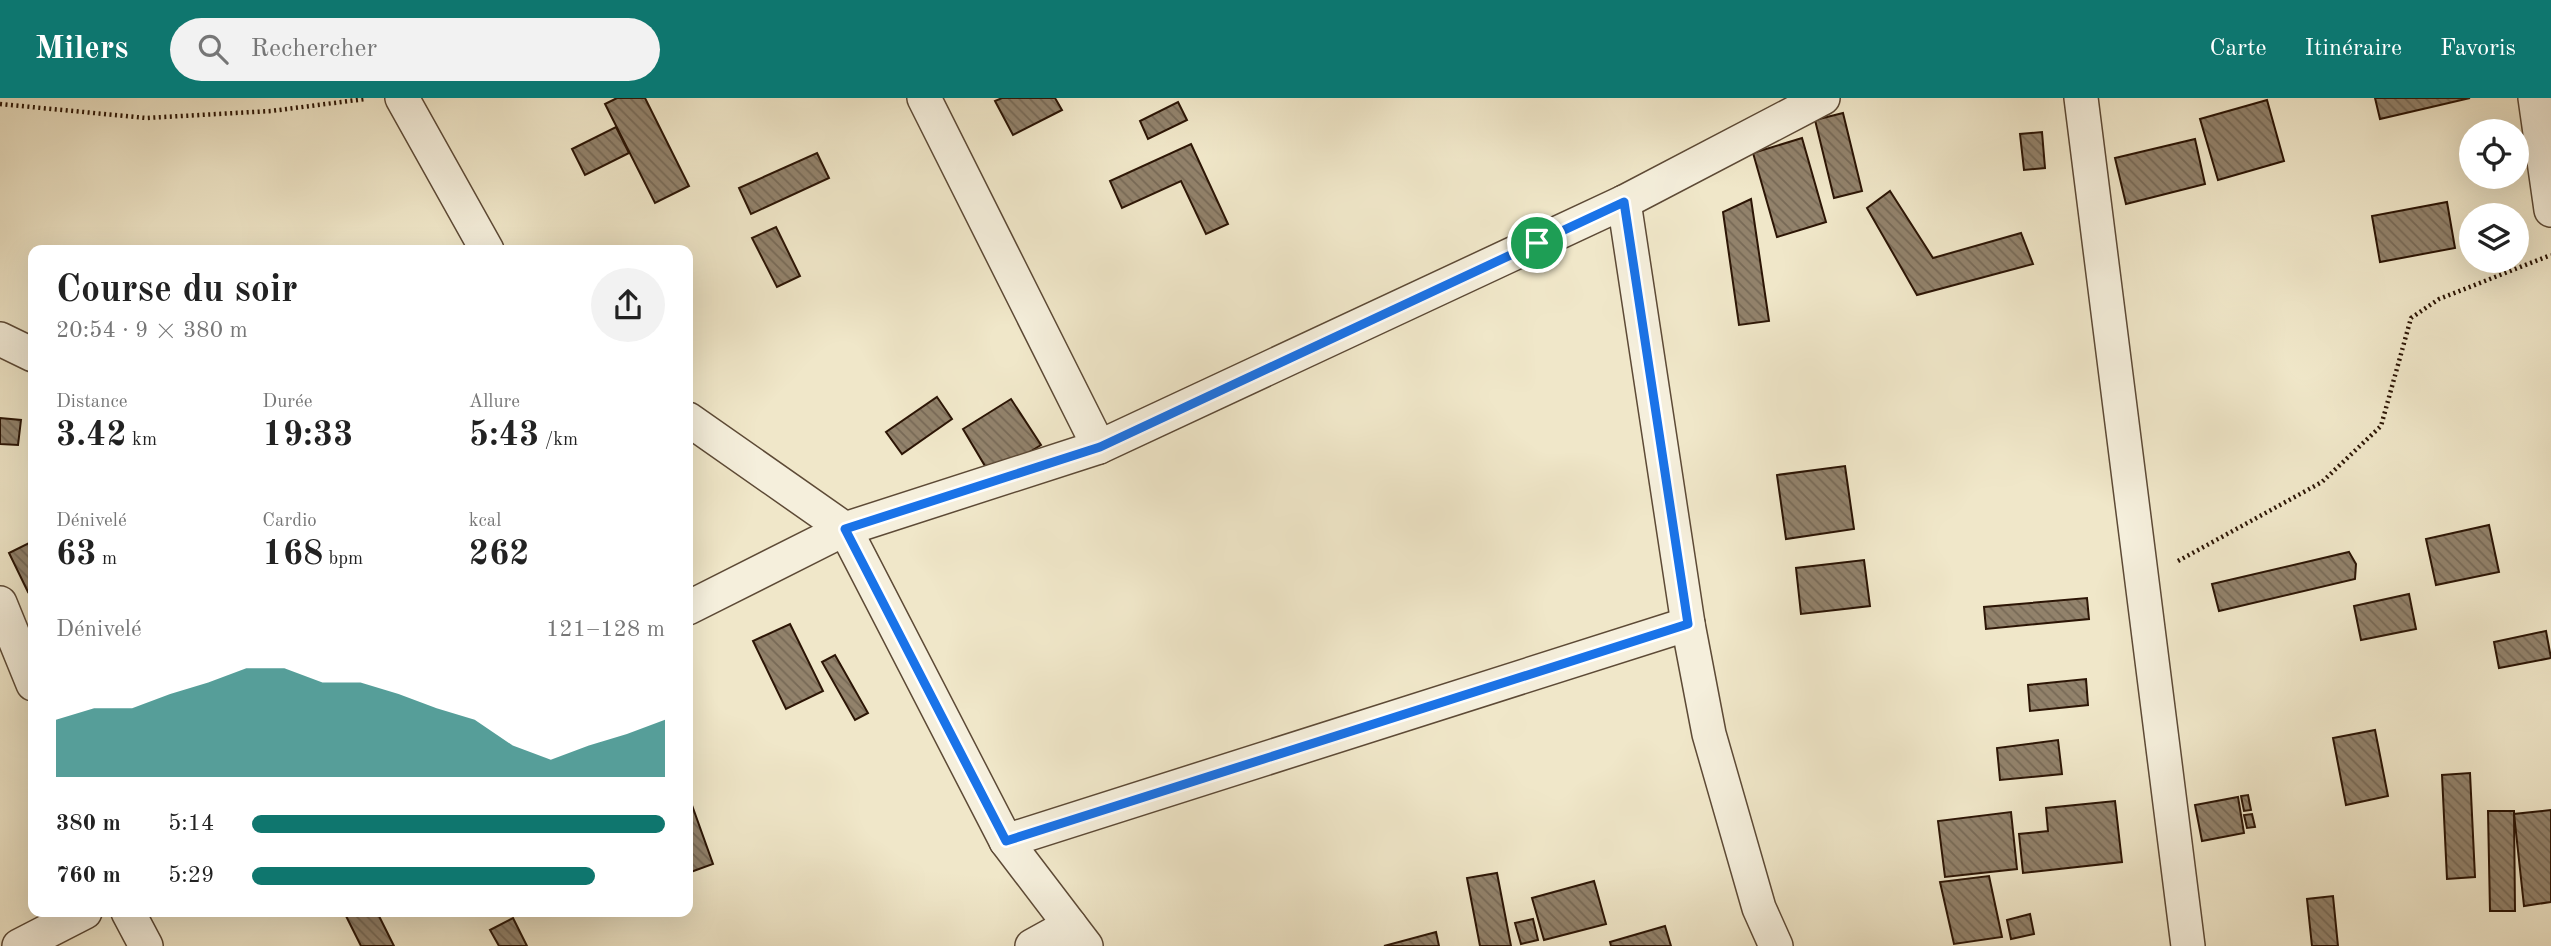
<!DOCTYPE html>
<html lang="fr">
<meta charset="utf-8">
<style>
body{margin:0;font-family:"Old Standard TT",serif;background:#f2f2f2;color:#222;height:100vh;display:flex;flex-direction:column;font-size:26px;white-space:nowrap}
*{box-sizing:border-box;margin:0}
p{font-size:23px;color:#767676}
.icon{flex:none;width:38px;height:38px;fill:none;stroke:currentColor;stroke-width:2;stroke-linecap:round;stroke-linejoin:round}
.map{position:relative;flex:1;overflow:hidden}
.sheet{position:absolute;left:28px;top:147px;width:665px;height:672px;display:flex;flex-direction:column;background:#fff;border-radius:14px;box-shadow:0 7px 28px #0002}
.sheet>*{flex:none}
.tools{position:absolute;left:2459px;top:21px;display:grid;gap:14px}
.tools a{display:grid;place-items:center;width:70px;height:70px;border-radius:50%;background:#fff;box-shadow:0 7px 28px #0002;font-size:35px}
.pin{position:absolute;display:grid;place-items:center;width:60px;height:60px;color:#fff;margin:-30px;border:4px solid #fff;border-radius:50%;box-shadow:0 2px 7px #0007}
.round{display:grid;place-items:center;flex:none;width:74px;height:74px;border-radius:37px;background:#f2f2f2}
.overview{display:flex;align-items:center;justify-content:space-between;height:119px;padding:0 28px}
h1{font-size:38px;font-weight:700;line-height:52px}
.figures{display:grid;grid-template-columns:repeat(3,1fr);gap:10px;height:119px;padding:7px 28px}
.figures div{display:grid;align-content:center}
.figures b{font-size:35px;font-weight:700}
.figures small{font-size:19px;font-weight:400}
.figures p{font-size:19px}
.chart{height:196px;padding:14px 28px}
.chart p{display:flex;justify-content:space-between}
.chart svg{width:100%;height:126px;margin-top:7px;fill:#0f766e;opacity:.7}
ul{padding:0 28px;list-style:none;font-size:23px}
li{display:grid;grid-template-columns:112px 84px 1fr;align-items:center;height:52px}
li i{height:18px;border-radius:9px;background:#0f766e}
header{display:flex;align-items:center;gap:42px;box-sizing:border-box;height:98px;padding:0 35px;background:#0f766e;color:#fff}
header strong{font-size:33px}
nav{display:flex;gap:38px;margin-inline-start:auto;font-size:24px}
.search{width:490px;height:63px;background:#f2f2f2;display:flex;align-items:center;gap:18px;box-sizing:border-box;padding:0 24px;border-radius:38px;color:#767676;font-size:26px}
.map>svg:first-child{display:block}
.building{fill:url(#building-back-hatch);stroke:#2c1505;stroke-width:2}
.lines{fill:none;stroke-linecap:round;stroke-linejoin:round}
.minor-casing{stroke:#5d4a36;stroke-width:36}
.path{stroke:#2c1505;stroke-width:4.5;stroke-dasharray:2 3.5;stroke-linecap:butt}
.minor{stroke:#f5efdc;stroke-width:33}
.route-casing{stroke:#fff;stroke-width:14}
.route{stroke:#1a73e8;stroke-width:9}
</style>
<header>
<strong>Milers</strong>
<div class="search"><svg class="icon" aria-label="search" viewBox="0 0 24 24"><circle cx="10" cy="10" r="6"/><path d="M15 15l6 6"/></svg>Rechercher</div>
<nav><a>Carte</a><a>Itinéraire</a><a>Favoris</a></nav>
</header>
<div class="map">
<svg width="2551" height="848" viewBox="0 0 2551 848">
<defs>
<pattern id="building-back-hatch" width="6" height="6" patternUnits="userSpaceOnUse" patternTransform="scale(1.75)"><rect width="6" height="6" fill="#92826b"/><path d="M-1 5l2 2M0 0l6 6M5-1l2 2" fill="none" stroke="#776956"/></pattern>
</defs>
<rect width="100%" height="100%" fill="#f0e7c9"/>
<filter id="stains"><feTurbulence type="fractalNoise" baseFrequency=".00286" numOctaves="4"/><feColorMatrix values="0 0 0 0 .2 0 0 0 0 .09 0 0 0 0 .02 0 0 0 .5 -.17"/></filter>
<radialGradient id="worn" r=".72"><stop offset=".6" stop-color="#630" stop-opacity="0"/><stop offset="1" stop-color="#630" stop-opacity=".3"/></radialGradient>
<!-- building -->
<g class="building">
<path d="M617 0H645L689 88 655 105 605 6Z"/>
<path d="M1002 0H1055L1062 12 1013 37 995 3Z"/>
<path d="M2375 0H2470L2380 21Z"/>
<path d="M2267 2 2284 63 2218 82 2200 21Z"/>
<path d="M1178 4 1187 22 1148 41 1140 23Z"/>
<path d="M1843 15 1862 93 1834 100 1815 22Z"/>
<path d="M616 29 629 55 585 77 572 51Z"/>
<path d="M2042 34 2045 70 2024 72 2020 36Z"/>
<path d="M1802 40 1826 124 1777 139 1753 55Z"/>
<path d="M2195 41 2205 86 2126 106 2115 60Z"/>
<path d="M1191 46 1228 126 1206 136 1181 83 1122 110 1110 83Z"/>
<path d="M817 55 829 80 751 116 739 90Z"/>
<path d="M1890 93 1933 160 2021 135 2033 166 1917 197 1867 110Z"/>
<path d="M1751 101 1769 223 1739 227 1723 114Z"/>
<path d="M2447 104 2455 150 2380 164 2372 118Z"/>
<path d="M776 129 800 178 777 189 752 140Z"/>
<path d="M937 299 952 321 902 356 886 334Z"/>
<path d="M1011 301 1041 347 991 378 963 331Z"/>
<path d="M0 320 21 322 18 347 0 346Z"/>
<path d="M1845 368 1854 431 1786 441 1777 377Z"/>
<path d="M2489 427 2499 474 2436 487 2426 441Z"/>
<path d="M33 443V491L28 494 9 455Z"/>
<path d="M2349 454 2356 466 2355 481 2219 513 2212 486Z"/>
<path d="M1864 462 1870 508 1801 516 1796 470Z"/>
<path d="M2409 496 2416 531 2361 542 2354 508Z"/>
<path d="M2087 500 2089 521 1986 531 1984 509Z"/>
<path d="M790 526 823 593 786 611 753 543Z"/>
<path d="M2546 533 2551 560 2499 570 2494 544Z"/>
<path d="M835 557 868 615 855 622 822 564Z"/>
<path d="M2086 581 2088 607 2030 613 2028 587Z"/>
<path d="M2375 632 2388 698 2346 707 2333 640Z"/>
<path d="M2058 642 2062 676 2000 682 1997 650Z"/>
<path d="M2470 675 2475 779 2447 781 2442 677Z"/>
<path d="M688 696 713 766 688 775Z"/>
<path d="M2248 697 2251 712 2244 713 2241 698Z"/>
<path d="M2238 699 2244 735 2202 743 2195 707Z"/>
<path d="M2115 703 2122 764 2023 775 2019 736 2048 733 2046 710Z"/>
<path d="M2551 712V804L2524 808 2514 716Z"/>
<path d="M2488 713H2514L2515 813H2490Z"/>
<path d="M2011 714 2017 771 1945 779 1938 723Z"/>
<path d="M2252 716 2255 729 2247 730 2244 717Z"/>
<path d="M1497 775 1511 848H1480L1467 780Z"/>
<path d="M1989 778 2002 839 1954 846 1940 784Z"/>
<path d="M1594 783 1606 826 1544 842 1532 800Z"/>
<path d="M2333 798 2338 848H2312L2307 801Z"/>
<path d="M344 814H377L394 848H361Z"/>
<path d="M2030 816 2034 836 2011 841 2007 822Z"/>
<path d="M513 820 527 848H499L490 832Z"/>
<path d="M1533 821 1538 842 1521 846 1515 825Z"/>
<path d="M1665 828 1671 848H1611L1610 844Z"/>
<path d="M1436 834 1439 848H1384Z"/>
</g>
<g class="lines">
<!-- minor casing -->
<g class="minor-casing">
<g id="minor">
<path d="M402 0 487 152"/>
<path d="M924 0 1099 349"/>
<path d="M2081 0 2188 848"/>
<path d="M2535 0 2551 112"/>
<path d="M1624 104 1688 526 1709 636 1759 810 1776 848"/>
<path d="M0 241 33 257"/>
<path d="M688 321 845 431 1006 743 1086 848"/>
<path d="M0 505 33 586"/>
<path d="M688 510 845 431 1099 349 1624 104 1823 0"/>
<path d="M1006 743 1688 526"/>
<path d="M128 814 146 848"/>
<path d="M19 848 85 814"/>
<path d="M1032 848 1070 827"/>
</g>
</g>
<!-- path -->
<g class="path">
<path d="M0 6 146 20 271 13 365 1"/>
<path d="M2178 463 2322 384 2381 328 2411 220 2439 201 2551 157"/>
</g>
<!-- minor -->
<use href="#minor" class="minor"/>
</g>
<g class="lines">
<!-- route casing -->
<g class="route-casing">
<path id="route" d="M1624 104 1688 526 1006 743 845 431 1100 349Z"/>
</g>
<!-- route -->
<use href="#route" class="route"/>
</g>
<rect width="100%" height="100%" filter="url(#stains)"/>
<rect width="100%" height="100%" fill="url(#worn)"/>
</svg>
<div class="tools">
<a><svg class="icon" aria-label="locate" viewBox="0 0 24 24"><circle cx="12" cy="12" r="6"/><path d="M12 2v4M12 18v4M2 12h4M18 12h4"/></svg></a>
<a><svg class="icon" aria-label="layers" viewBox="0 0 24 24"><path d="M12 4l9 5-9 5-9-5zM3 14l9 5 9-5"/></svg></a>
</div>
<div class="pin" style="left:1537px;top:145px;background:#1e9e55"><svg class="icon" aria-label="arrive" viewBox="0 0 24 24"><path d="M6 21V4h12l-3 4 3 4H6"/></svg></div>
<section class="sheet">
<div class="overview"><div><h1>Course du soir</h1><p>20:54 · 9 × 380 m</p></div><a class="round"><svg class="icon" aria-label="share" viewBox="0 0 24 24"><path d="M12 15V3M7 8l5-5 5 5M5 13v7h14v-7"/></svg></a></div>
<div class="figures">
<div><p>Distance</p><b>3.42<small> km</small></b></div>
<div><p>Durée</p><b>19:33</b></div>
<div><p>Allure</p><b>5:43<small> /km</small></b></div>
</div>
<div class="figures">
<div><p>Dénivelé</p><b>63<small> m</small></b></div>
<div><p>Cardio</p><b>168<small> bpm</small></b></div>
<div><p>kcal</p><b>262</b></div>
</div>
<div class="chart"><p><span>Dénivelé</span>121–128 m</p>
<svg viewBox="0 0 160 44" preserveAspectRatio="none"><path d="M0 44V24L10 20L20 20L30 15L40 11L50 6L60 6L70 11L80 11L90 15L100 20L110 24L120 33L130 38L140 33L150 29L160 24V44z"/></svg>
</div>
<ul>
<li><b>380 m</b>5:14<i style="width:100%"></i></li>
<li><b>760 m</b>5:29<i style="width:83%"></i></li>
</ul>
</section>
</div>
